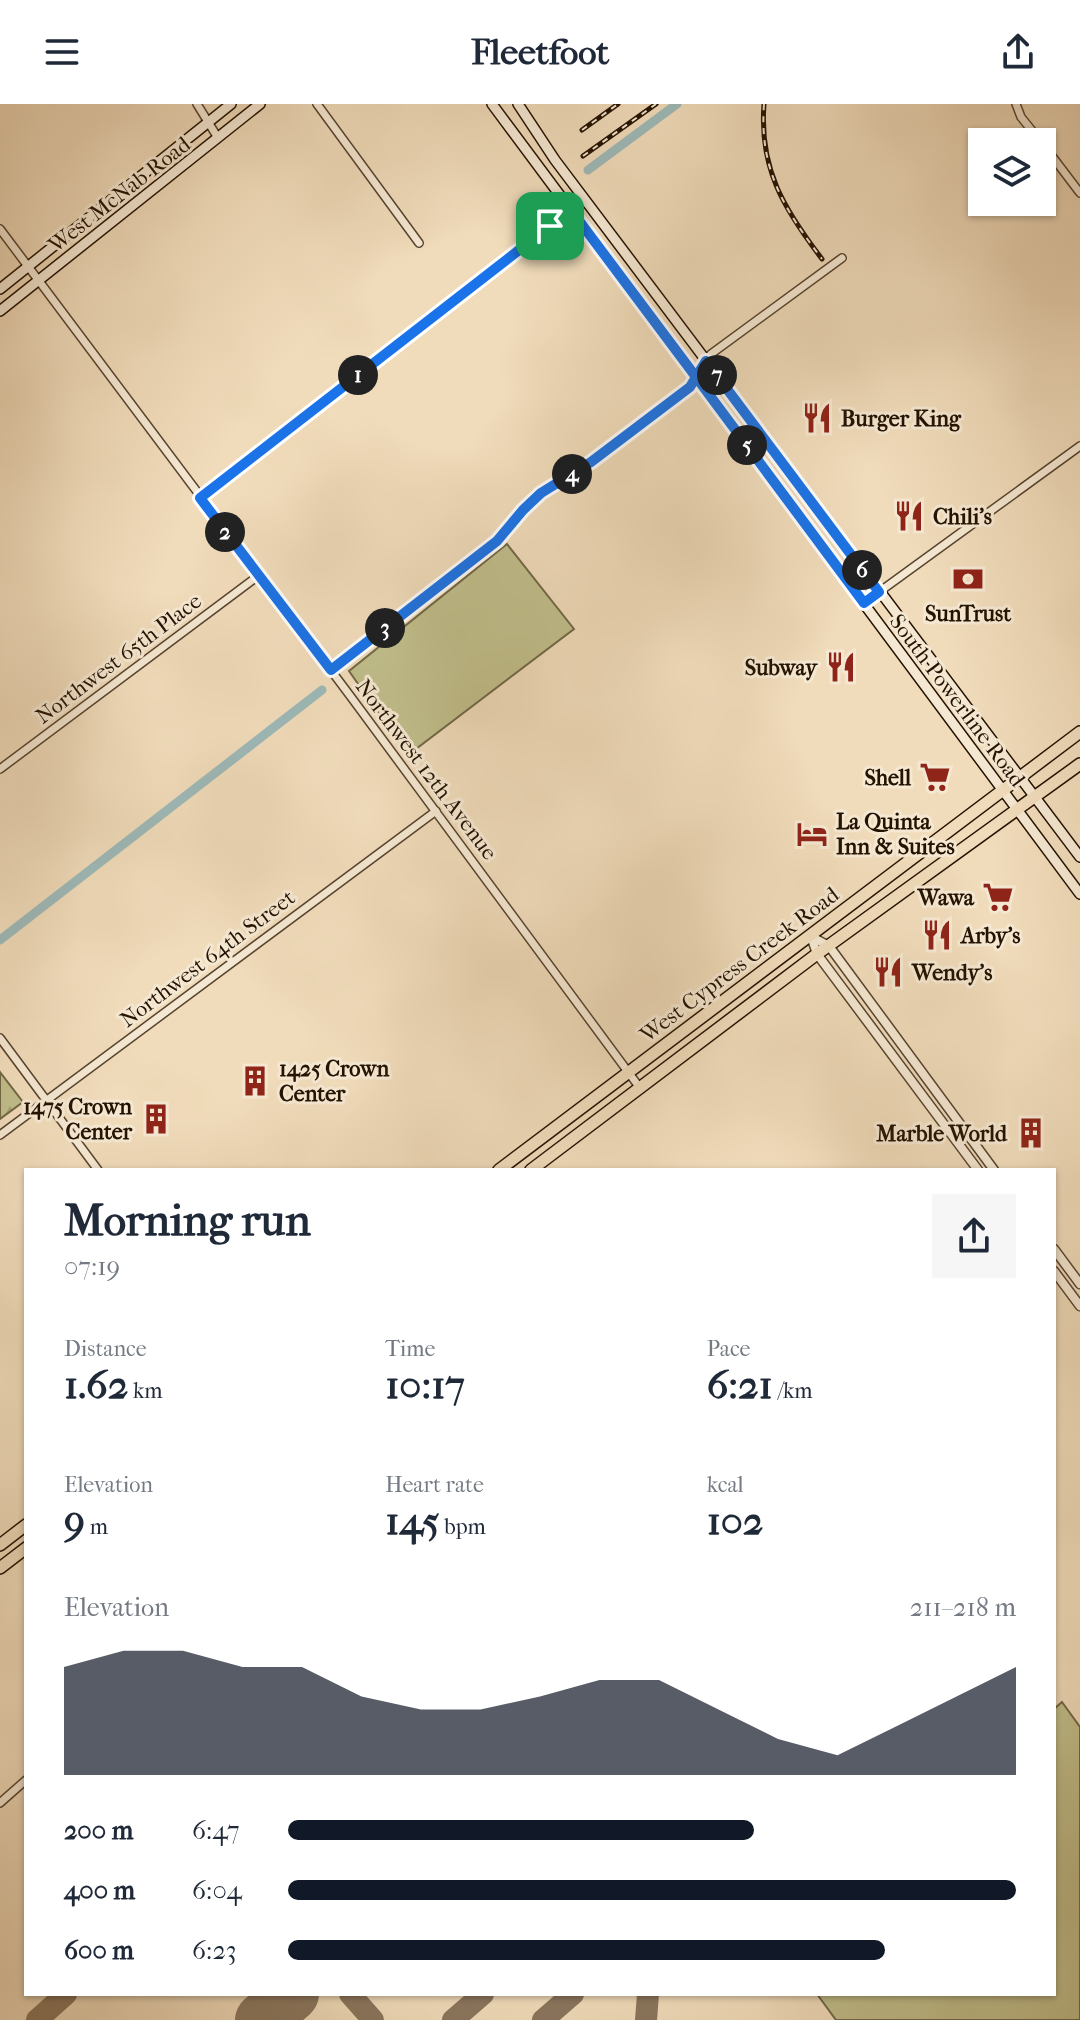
<!DOCTYPE html>
<meta charset="utf-8">
<style>
body{margin:0;font-family:"IM FELL French Canon",serif;background:#f6f6f7;color:#1f2937;height:100vh;display:flex;flex-direction:column;font-size:30px;white-space:nowrap}
*{box-sizing:border-box;margin:0}
p{font-size:26px;color:#747a83}
.icon{flex:none;width:44px;height:44px;fill:none;stroke:currentColor;stroke-width:2;stroke-linecap:round;stroke-linejoin:round}
.map{position:relative;flex:1;overflow:hidden}
.details{position:absolute;left:24px;top:1064px;width:1032px;height:828px;display:flex;flex-direction:column;background:#fff;border-radius:0px;box-shadow:0 2px 6px #0004}
.details>*{flex:none}
.controls{position:absolute;left:968px;top:24px;display:grid;gap:16px}
.controls a{display:grid;place-items:center;width:88px;height:88px;border-radius:0px;background:#fff;box-shadow:0 2px 6px #0004;font-size:40px}
.pin{position:absolute;display:grid;place-items:center;width:68px;height:68px;color:#fff;margin:-34px;border-radius:16px;box-shadow:0 4px 12px #0006}
.km{position:absolute;width:40px;height:40px;margin:-20px;border-radius:50%;background:#222;color:#fff;font-size:22px;line-height:40px;text-align:center}
.round{display:grid;place-items:center;flex:none;width:84px;height:84px;border-radius:0px;background:#f6f6f7}
.headline{display:flex;align-items:center;justify-content:space-between;height:136px;padding:0 40px}
h1{font-size:44px;font-weight:800;line-height:60px}
.figures{display:grid;grid-template-columns:repeat(3,1fr);gap:12px;height:136px;padding:8px 40px}
.figures div{display:grid;align-content:center}
.figures b{font-size:40px;font-weight:800}
.figures small{font-size:22px;font-weight:400}
.figures p{font-size:22px}
.chart{height:224px;padding:16px 40px}
.chart p{display:flex;justify-content:space-between}
.chart svg{width:100%;height:144px;margin-top:8px;fill:#111827;opacity:.7}
ul{padding:0 40px;list-style:none;font-size:26px}
li{display:grid;grid-template-columns:128px 96px 1fr;align-items:center;height:60px}
li i{height:20px;border-radius:10px;background:#111827}
header{display:flex;justify-content:space-between;align-items:center;height:104px;padding:0 40px;background:#fff;font-size:36px;font-weight:800}
.map>svg:first-child{display:block}
.green{fill:#c0be8b;stroke:#726846;stroke-width:2}
.forest{fill:url(#forest-firs);stroke:#726846;stroke-width:2}
.lines{fill:none;stroke-linecap:round;stroke-linejoin:round}
.canal{stroke:#9db9b8;stroke-width:9}
.taxiway{stroke:#8a765e;stroke-width:22}
.runway{stroke:#8a765e;stroke-width:54}
.minor-casing{stroke:#57442f;stroke-width:10}
.tertiary-casing{stroke:#57442f;stroke-width:11}
.secondary-casing{stroke:#241201;stroke-width:12}
.primary-casing{stroke:#241201;stroke-width:14}
.minor{stroke:#f5e8d2;stroke-width:7}
.tertiary{stroke:#f5e8d2;stroke-width:8}
.secondary{stroke:#f5e8d2;stroke-width:9}
.primary{stroke:#f0dbba;stroke-width:11}
.rail-casing{stroke:#241201;stroke-width:5}
.rail{stroke:#f5e8d2;stroke-width:2;stroke-dasharray:6;stroke-linecap:butt}
.route-casing{stroke:#fff;stroke-width:16}
.route{stroke:#1a73e8;stroke-width:10}
.labels{text-anchor:middle;stroke-width:6;stroke-linejoin:round;paint-order:stroke}
.street-label{font-size:22px;fill:#241201;stroke:#f5e8d2}
.poi-label{font-size:22px;font-weight:bold;fill:#241201;stroke:#f5e8d2;text-anchor:start}
</style>
<header><svg class="icon" aria-label="menu" viewBox="0 0 24 24"><path d="M4 6h16M4 12h16M4 18h16"/></svg>Fleetfoot<svg class="icon" aria-label="share" viewBox="0 0 24 24"><path d="M12 15V3M7 8l5-5 5 5M5 13v7h14v-7"/></svg></header>
<div class="map">
<svg width="1080" height="1916" viewBox="0 0 1080 1916">
<defs>
<pattern id="forest-firs" width="22" height="20" patternUnits="userSpaceOnUse" patternTransform="scale(2)"><rect width="22" height="20" fill="#c0be8b"/><path d="M5 1l3.5 6h-7zM16 11l3.5 6h-7z" fill="#a5a276"/></pattern>
</defs>
<rect width="100%" height="100%" fill="#f0dbba"/>
<filter id="stains"><feTurbulence type="fractalNoise" baseFrequency=".0025" numOctaves="4"/><feColorMatrix values="0 0 0 0 .2 0 0 0 0 .09 0 0 0 0 .02 0 0 0 .5 -.17"/></filter>
<radialGradient id="worn" r=".72"><stop offset=".6" stop-color="#630" stop-opacity="0"/><stop offset="1" stop-color="#630" stop-opacity=".3"/></radialGradient>
<!-- green -->
<g class="green">
<path d="M507 440 574 525 408 651 349 567Z"/>
<path d="M1062 1598 1080 1623V1916H836L817 1890H1054V1605Z"/>
</g>
<!-- forest -->
<path class="forest" d="M0 968 23 998 0 1015Z"/>
<g class="lines">
<!-- canal -->
<g class="canal">
<path d="M588 66 677 0"/>
<path d="M0 836 322 586"/>
</g>
<!-- taxiway -->
<g class="taxiway">
<path d="M350 1890 373 1916"/>
<path d="M37 1916 66 1890"/>
<path d="M453 1916 483 1890"/>
<path d="M543 1916 573 1890"/>
<path d="M646 1916 648 1890"/>
</g>
<!-- runway -->
<path class="runway" d="M262 1916 292 1890"/>
<!-- minor casing -->
<g class="minor-casing">
<g id="minor">
<path d="M197 0 218 34"/>
<path d="M317 0 419 139"/>
<path d="M1016 0 1021 13 1041 38"/>
<path d="M1042 39 1080 89"/>
<path d="M0 125 351 593 640 984"/>
<path d="M200 394 571 106"/>
<path d="M864 499 1080 342"/>
<path d="M331 566 497 437 523 406 541 389 591 358 690 283 711 250 842 154"/>
<path d="M0 665 258 472"/>
<path d="M0 934 98 1066"/>
<path d="M0 1031 436 707"/>
<path d="M0 1699 26 1676"/>
</g>
</g>
<!-- tertiary casing -->
<g class="tertiary-casing">
<g id="tertiary">
<path d="M810 832 829 842 994 1066"/>
<path d="M811 832 817 850 978 1066"/>
<path d="M1054 1145 1080 1180"/>
<path d="M1054 1167 1080 1202"/>
</g>
</g>
<!-- secondary casing -->
<g class="secondary-casing">
<g id="secondary">
<path d="M492 0 1080 790"/>
<path d="M518 0 555 56 1080 753"/>
<path d="M0 185 231 0"/>
<path d="M0 207 260 0"/>
</g>
</g>
<!-- primary casing -->
<g class="primary-casing">
<g id="primary">
<path d="M499 1066 1080 628"/>
<path d="M531 1066 817 850 1080 660"/>
<path d="M0 1441 26 1421"/>
<path d="M0 1464 26 1444"/>
</g>
</g>
<!-- minor -->
<use href="#minor" class="minor"/>
<!-- tertiary -->
<use href="#tertiary" class="tertiary"/>
<!-- secondary -->
<use href="#secondary" class="secondary"/>
<!-- primary -->
<use href="#primary" class="primary"/>
<!-- rail casing -->
<g class="rail-casing">
<g id="rail">
<path d="M764 0C759 65 784 105 822 155"/>
<path d="M582 26 618 0"/>
<path d="M583 52 656 0"/>
</g>
</g>
<!-- rail -->
<use href="#rail" class="rail"/>
</g>
<g class="lines">
<!-- route casing -->
<g class="route-casing">
<path id="route" d="M550 122 200 394 331 566 497 437 523 406 541 389 591 358 690 283 696 273 864 499 879 488 706 257 696 273 571 106 550 122"/>
</g>
<!-- route -->
<use href="#route" class="route"/>
</g>
<!-- icons -->
<defs>
<g id="restaurant-bare" transform="scale(2.4)"><path d="M-5-6h1v4h1v-4h1v4h1v-4h1v5L-1.5 .5V6h-2V.5L-5-1ZM5-6V6H3V1.5H1.5Q1.5-4 5-6Z" fill="#8f2418" stroke="#f5e8d2" stroke-width="2.5" paint-order="stroke"/></g>
<g id="bank-bare" transform="scale(2.4)"><path d="M-6-4H6V4H-6ZM0-2.3a2.3 2.3 0 1 0 0 4.6a2.3 2.3 0 1 0 0-4.6Z" fill="#8f2418" stroke="#f5e8d2" stroke-width="2.5" paint-order="stroke"/></g>
<g id="supermarket-bare" transform="scale(2.4)"><path d="M-6-5.5h2.5l.6 2H6L4.5 2H-2.5L-4.4-4H-6ZM-1.5 3.2a1.3 1.3 0 1 0 .1 0ZM3 3.2a1.3 1.3 0 1 0 .1 0Z" fill="#8f2418" stroke="#f5e8d2" stroke-width="2.5" paint-order="stroke"/></g>
<g id="hotel-bare" transform="scale(2.4)"><path d="M-6-4.5h1.5V1H6V5H4.5V3h-9V5H-6ZM-4 0a1.8 1.8 0 1 1 3.6 0ZM.5 0V-2.5h3Q6-2.5 6 0Z" fill="#8f2418" stroke="#f5e8d2" stroke-width="2.5" paint-order="stroke"/></g>
<g id="building-bare" transform="scale(2.4)"><path d="M-4-6H4V6H1V3H-1V6H-4ZM-2.5-4.3h1.7v1.8h-1.7ZM.8-4.3h1.7v1.8H.8ZM-2.5-1h1.7V.8h-1.7ZM.8-1h1.7V.8H.8Z" fill="#8f2418" stroke="#f5e8d2" stroke-width="2.5" paint-order="stroke"/></g>
</defs>
<g fill-rule="evenodd">
<use href="#restaurant-bare" x="817" y="314"/>
<use href="#restaurant-bare" x="909" y="412"/>
<use href="#bank-bare" x="968" y="475"/>
<use href="#restaurant-bare" x="841" y="563"/>
<use href="#supermarket-bare" x="935" y="673"/>
<use href="#hotel-bare" x="812" y="730"/>
<use href="#supermarket-bare" x="998" y="793"/>
<use href="#restaurant-bare" x="937" y="831"/>
<use href="#restaurant-bare" x="888" y="868"/>
<use href="#building-bare" x="255" y="977"/>
<use href="#building-bare" x="156" y="1015"/>
<use href="#building-bare" x="1031" y="1029"/>
</g>
<g class="labels">
<!-- street labels -->
<g class="street-label">
<text transform="translate(119 90) rotate(-38)" y="8">West McNab Road</text>
<text transform="translate(118 554) rotate(-37)" y="8">Northwest 65th Place</text>
<text transform="translate(958 596) rotate(53)" y="8">South Powerline Road</text>
<text transform="translate(427 665) rotate(53)" y="8">Northwest 12th Avenue</text>
<text transform="translate(207 854) rotate(-37)" y="8">Northwest 64th Street</text>
<text transform="translate(739 860) rotate(-37)" y="8">West Cypress Creek Road</text>
</g>
<!-- poi labels -->
<g class="poi-label">
<text x="841" y="322">Burger King</text>
<text x="933" y="420">Chili's</text>
<text x="968" y="517" text-anchor="middle">SunTrust</text>
<text x="817" y="571" text-anchor="end">Subway</text>
<text x="911" y="681" text-anchor="end">Shell</text>
<text x="836" y="725">La Quinta<tspan x="836" dy="25">Inn &amp; Suites</tspan></text>
<text x="974" y="801" text-anchor="end">Wawa</text>
<text x="961" y="839">Arby's</text>
<text x="912" y="876">Wendy's</text>
<text x="279" y="972">1425 Crown<tspan x="279" dy="25">Center</tspan></text>
<text x="132" y="1010" text-anchor="end">1475 Crown<tspan x="132" dy="25">Center</tspan></text>
<text x="1007" y="1037" text-anchor="end">Marble World</text>
</g>
</g>
<rect width="100%" height="100%" filter="url(#stains)"/>
<rect width="100%" height="100%" fill="url(#worn)"/>
</svg>
<div class="controls">
<a><svg class="icon" aria-label="layers" viewBox="0 0 24 24"><path d="M12 4l9 5-9 5-9-5zM3 14l9 5 9-5"/></svg></a>
</div>
<div class="pin" style="left:550px;top:122px;background:#1e9e55"><svg class="icon" aria-label="arrive" viewBox="0 0 24 24"><path d="M6 21V4h12l-3 4 3 4H6"/></svg></div>
<b class="km" style="left:358px;top:271px">1</b>
<b class="km" style="left:225px;top:428px">2</b>
<b class="km" style="left:385px;top:524px">3</b>
<b class="km" style="left:572px;top:370px">4</b>
<b class="km" style="left:747px;top:341px">5</b>
<b class="km" style="left:862px;top:466px">6</b>
<b class="km" style="left:717px;top:271px">7</b>
<section class="details">
<div class="headline"><div><h1>Morning run</h1><p>07:19</p></div><a class="round"><svg class="icon" aria-label="share" viewBox="0 0 24 24"><path d="M12 15V3M7 8l5-5 5 5M5 13v7h14v-7"/></svg></a></div>
<div class="figures">
<div><p>Distance</p><b>1.62<small> km</small></b></div>
<div><p>Time</p><b>10:17</b></div>
<div><p>Pace</p><b>6:21<small> /km</small></b></div>
</div>
<div class="figures">
<div><p>Elevation</p><b>9<small> m</small></b></div>
<div><p>Heart rate</p><b>145<small> bpm</small></b></div>
<div><p>kcal</p><b>102</b></div>
</div>
<div class="chart"><p><span>Elevation</span>211–218 m</p>
<svg viewBox="0 0 160 44" preserveAspectRatio="none"><path d="M0 44V11L10 6L20 6L30 11L40 11L50 20L60 24L70 24L80 20L90 15L100 15L110 24L120 33L130 38L140 29L150 20L160 11V44z"/></svg>
</div>
<ul>
<li><b>200 m</b>6:47<i style="width:64%"></i></li>
<li><b>400 m</b>6:04<i style="width:100%"></i></li>
<li><b>600 m</b>6:23<i style="width:82%"></i></li>
</ul>
</section>
</div>
